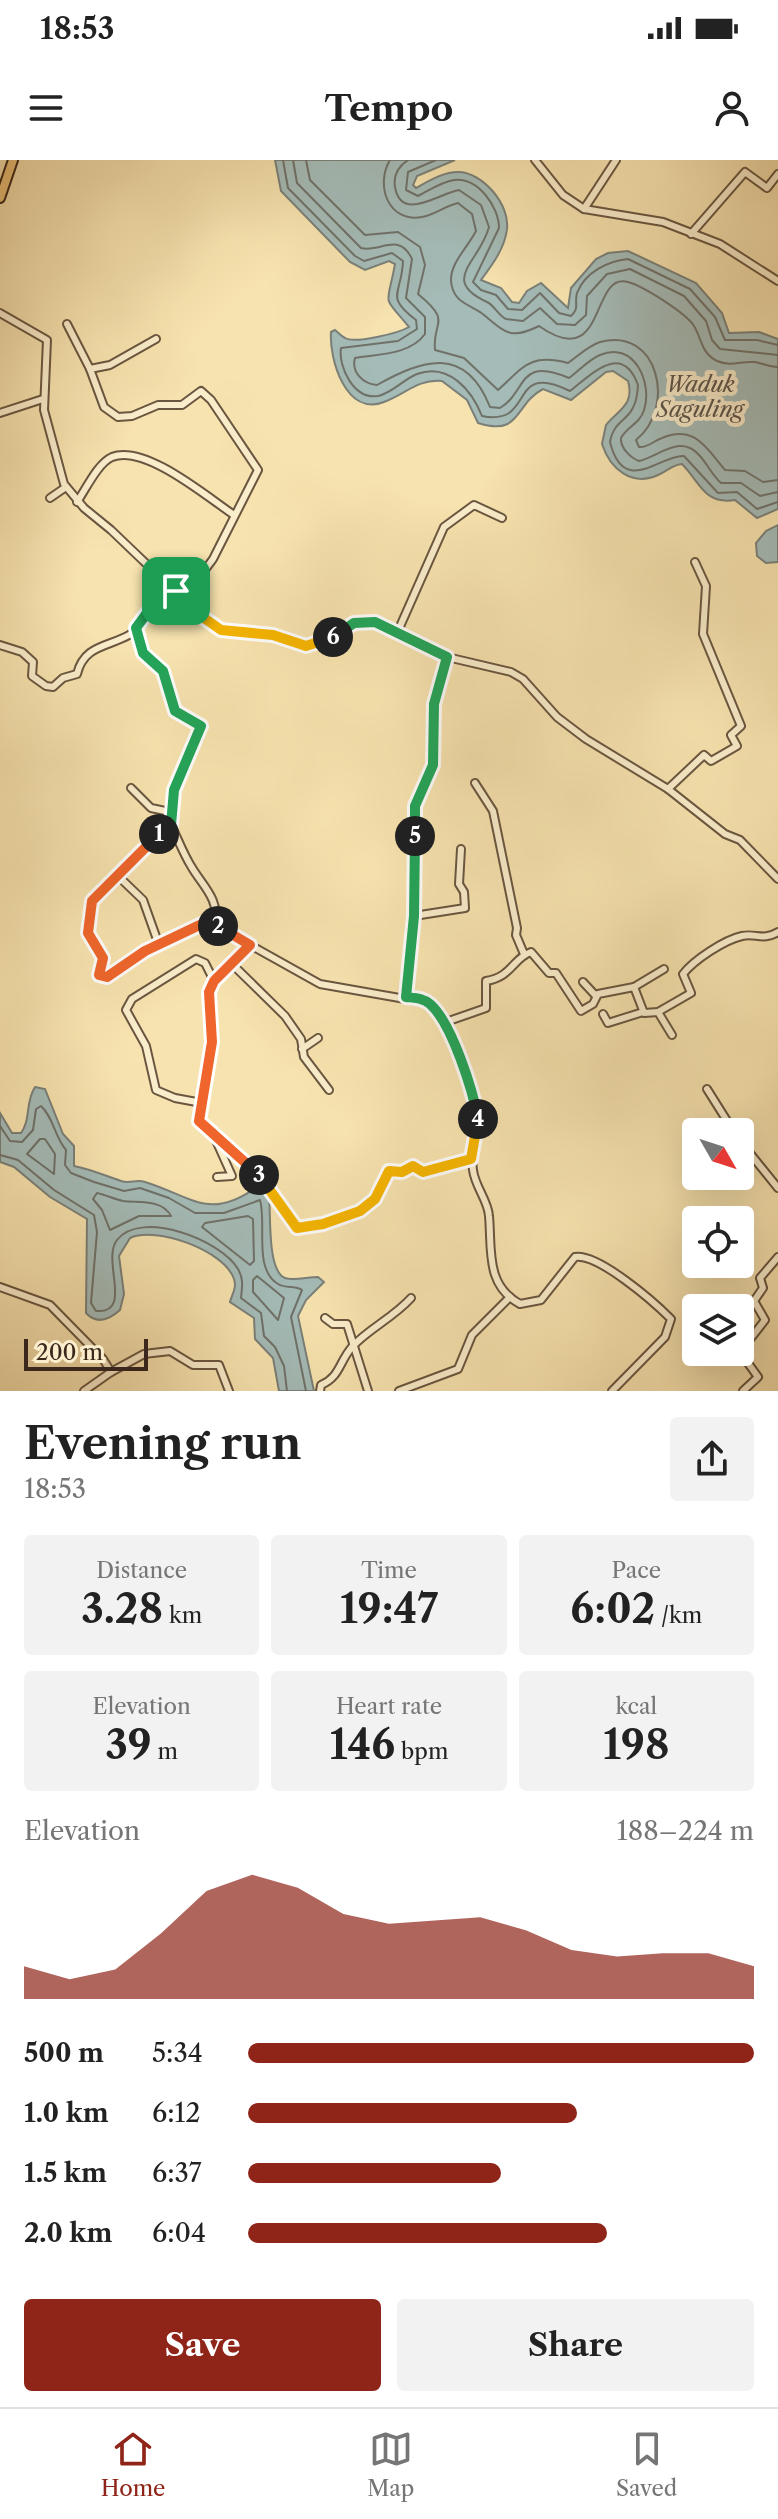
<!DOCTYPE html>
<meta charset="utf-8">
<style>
body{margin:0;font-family:"Libre Caslon Text",serif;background:#f2f2f2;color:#222;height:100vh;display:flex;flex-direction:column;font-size:30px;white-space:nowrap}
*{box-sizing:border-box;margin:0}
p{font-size:26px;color:#767676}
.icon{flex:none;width:44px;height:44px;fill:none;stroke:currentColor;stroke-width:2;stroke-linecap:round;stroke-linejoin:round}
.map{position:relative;height:1231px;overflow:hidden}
.details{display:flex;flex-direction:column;background:#fff;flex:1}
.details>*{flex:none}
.needle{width:52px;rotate:129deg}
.tools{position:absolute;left:682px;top:958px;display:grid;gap:16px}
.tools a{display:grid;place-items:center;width:72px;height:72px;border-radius:8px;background:#fff;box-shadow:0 8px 32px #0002;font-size:40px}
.scale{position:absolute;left:24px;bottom:20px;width:124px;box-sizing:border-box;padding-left:8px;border:4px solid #3b271b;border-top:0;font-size:22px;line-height:28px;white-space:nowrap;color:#3b271b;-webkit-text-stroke:6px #faedcb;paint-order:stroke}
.pin{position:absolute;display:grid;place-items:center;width:68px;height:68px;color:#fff;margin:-34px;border-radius:16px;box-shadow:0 4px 12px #0006}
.km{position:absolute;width:40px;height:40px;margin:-20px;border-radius:50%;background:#222;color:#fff;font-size:22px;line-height:40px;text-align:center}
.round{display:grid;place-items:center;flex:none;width:84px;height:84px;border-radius:8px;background:#f2f2f2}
.head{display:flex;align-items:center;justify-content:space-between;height:136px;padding:0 24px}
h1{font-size:44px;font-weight:700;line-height:60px}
.figures{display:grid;grid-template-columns:repeat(3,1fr);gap:12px;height:136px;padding:8px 24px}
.figures div{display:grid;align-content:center;border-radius:8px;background:#f2f2f2;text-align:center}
.figures b{font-size:40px;font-weight:700}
.figures small{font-size:22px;font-weight:400}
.figures p{font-size:22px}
.chart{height:224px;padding:16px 24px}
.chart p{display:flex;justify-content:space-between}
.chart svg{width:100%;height:144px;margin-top:8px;fill:#8f2418;opacity:.7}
.action{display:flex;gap:16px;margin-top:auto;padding:16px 24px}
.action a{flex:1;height:92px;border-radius:8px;background:#8f2418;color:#fff;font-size:32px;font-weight:700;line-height:92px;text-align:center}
.action a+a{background:#f2f2f2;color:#222}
ul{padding:0 24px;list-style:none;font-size:26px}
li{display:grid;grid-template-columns:128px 96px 1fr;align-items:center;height:60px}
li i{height:20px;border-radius:10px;background:#8f2418}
.status{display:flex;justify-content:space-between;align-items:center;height:56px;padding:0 40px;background:#fff;direction:ltr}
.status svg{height:22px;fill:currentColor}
header{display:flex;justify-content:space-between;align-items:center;height:104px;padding:0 24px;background:#fff;font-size:36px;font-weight:700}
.tabs{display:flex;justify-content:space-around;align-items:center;height:112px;border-top:2px solid #e0e0e0;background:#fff;font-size:22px;color:#767676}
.tabs a{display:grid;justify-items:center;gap:4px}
.tabs .active{color:#8f2418}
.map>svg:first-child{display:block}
.water{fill:#a4bbb7;stroke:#7a8079;stroke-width:2}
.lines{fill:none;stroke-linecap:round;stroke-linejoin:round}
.shore{stroke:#707169;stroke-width:2}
.minor-casing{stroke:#6a5640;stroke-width:10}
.major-casing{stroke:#3b271b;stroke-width:12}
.minor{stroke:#faedcb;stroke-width:6}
.major{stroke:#ecc278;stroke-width:8}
.split-1-casing{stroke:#fff;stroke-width:16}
.split-2-casing{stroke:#fff;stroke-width:16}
.split-3-casing{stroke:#fff;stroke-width:16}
.split-4-casing{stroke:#fff;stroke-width:16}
.split-5-casing{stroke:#fff;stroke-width:16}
.split-6-casing{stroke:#fff;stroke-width:16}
.split-7-casing{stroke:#fff;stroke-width:16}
.split-1{stroke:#22a559;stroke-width:10}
.split-2{stroke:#f0652b;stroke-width:10}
.split-3{stroke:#f0652b;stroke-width:10}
.split-4{stroke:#f5b400;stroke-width:10}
.split-5{stroke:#22a559;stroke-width:10}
.split-6{stroke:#22a559;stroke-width:10}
.split-7{stroke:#f5b400;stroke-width:10}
.labels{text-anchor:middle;stroke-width:8;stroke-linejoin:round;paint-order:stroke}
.water-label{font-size:22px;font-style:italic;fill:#5a534a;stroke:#faedcb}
</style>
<div class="status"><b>18:53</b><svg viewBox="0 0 49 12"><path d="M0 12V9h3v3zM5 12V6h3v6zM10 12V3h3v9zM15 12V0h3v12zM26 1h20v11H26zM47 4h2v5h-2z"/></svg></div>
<header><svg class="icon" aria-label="menu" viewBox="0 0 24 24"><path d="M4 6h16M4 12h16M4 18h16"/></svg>Tempo<svg class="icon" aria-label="person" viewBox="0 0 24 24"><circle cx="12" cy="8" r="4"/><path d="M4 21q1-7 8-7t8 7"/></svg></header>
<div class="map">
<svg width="778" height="1231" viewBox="0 0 778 1231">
<rect width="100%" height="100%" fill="#f7e3af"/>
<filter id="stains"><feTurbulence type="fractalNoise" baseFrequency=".0025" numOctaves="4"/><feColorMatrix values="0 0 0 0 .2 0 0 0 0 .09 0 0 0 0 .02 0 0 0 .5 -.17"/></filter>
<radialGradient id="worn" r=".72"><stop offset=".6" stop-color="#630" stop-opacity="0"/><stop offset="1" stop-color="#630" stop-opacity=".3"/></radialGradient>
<!-- water -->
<g class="water">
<path d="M275 0H455L417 16 413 25 416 28C429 21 443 12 458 12 483 12 510 45 507 69 505 88 492 105 481 120L501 128 512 142 519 143 527 131 541 123 568 148 571 128 596 99 608 93 628 91 696 123 722 153 729 173 759 172 778 179V349L757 358 735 340C704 345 700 322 682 304 672 305 667 311 658 315 632 327 610 309 602 284L606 265C618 250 635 245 628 221L613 211 606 212 571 240 543 229C514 244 522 277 478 263L467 240 442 221C417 219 406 234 384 242 346 257 329 199 331 172L335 170C338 172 341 176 345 178 355 184 399 173 409 167 381 133 387 149 395 104L389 101 365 110 350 102 281 31Z"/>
<path d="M778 365V402L766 403 757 396 756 383 766 371Z"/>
<path d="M35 927 45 929 63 974 74 986V1006C90 1009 106 1016 121 1021 130 1024 136 1019 145 1022 193 1037 209 1061 257 1027L264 1028 269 1036C271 1055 267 1111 285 1118 293 1121 308 1117 318 1117L324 1122 306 1140 298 1156 314 1231H279L273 1198 255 1179 254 1158 230 1142C232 1134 237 1128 234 1119 224 1090 156 1066 130 1078L119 1096 124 1134 120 1150C110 1159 97 1165 86 1153L87 1059 50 1037 14 1007 0 1002V953L12 973H21C31 960 25 942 35 927Z"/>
</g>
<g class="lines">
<!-- shore -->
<g class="shore">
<path d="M283 0 288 28 355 96 364 101 392 93 403 101C402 134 384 136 416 160L417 169 398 181 341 188C338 207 354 240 378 236 392 233 404 219 417 214 449 202 472 231 482 256 537 267 506 200 570 231 591 215 622 181 638 225 636 265 615 254 610 282 624 338 661 294 684 296L718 333 737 332 757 349 778 342"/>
<path d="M293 0 297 23 361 88C380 93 399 71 412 99L406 138 425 157V174C410 195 378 194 355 198 351 212 363 224 377 225 422 200 465 184 490 247L500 248C528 231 517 196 569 218 579 211 588 200 600 195 634 180 653 223 644 250 640 264 626 267 621 278 620 288 631 298 639 301 660 296 681 273 700 296 708 305 712 315 721 323H741L760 336 778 332"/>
<path d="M306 0 310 20 365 75 398 72 420 87 425 105 418 134C453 163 432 160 435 190L464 198 498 230C524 207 529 193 568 203 578 196 588 186 600 182 658 166 677 247 636 280L639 287C648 288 653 281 662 278 695 264 707 289 725 310L745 311 763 322 778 320"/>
<path d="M390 0C375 25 388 63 422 57 434 55 445 46 458 43L472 54 476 71C468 87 450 103 451 121 453 144 471 144 484 155 506 173 511 180 539 166 607 214 590 111 628 122 643 126 686 153 694 166 702 179 701 193 717 201 731 207 741 201 754 202 762 203 769 207 778 207"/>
<path d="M408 0C399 6 393 15 395 27 401 63 440 33 459 30L481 45 489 67C480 102 439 120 487 142 494 145 498 155 506 159L523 161 540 148 557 164 575 165 586 155 587 136 607 114 630 109 684 136 706 161 712 180 720 189 778 195"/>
<path d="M436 0 408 12 406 30 418 36C430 30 441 22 454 20 478 17 499 47 499 68L473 122 481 130 496 135 508 149 522 150 540 133 559 153 571 156C580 148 574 143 577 133 585 112 608 101 628 99L690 129 715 157 725 180H757L778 185"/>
<path d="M0 966 10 981 22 982 33 970 36 949 41 946C54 958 54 976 66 990L65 1005 71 1013 94 1022 124 1031 140 1028 169 1038 195 1053H224L260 1040C267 1064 253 1109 278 1124 286 1129 295 1125 302 1130L291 1157 306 1231"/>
<path d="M40 979H45L55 994 54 1014 27 994Z"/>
<path d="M0 995 18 1000 54 1030 94 1055 97 1072 91 1143 96 1151C134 1154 101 1100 117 1080 141 1049 221 1080 238 1109 244 1119 242 1128 241 1138L261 1153 264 1176 275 1187 284 1206 287 1231"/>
<path d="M97 1033C106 1035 114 1039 123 1041 139 1043 162 1039 171 1056H139L110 1070 102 1050 93 1039Z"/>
<path d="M248 1056 253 1059 254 1101 250 1105 202 1067 205 1063Z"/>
<path d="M257 1116 284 1138 278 1160 253 1132V1120Z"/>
</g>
<!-- minor casing -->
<g class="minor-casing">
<g id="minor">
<path d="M535 0 563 35 584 49 663 62 720 84 778 121"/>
<path d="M584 49 616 0"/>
<path d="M691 74 745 12 767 28 778 14"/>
<path d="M0 153 47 180 44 250 64 324 84 348 111 370 205 460 232 473 273 475 306 486 331 478 354 463 375 462 447 497 511 512 523 519 557 557 586 579 668 629 725 674 740 680 778 719"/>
<path d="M67 164 90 209"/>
<path d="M156 179 110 205 90 209 104 247 118 257 132 256 158 245H182L201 231 211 240 258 310 213 399 190 430 176 431"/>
<path d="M0 253 43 239"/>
<path d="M50 338 66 327"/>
<path d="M77 342C86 329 98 303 112 297 145 284 207 337 234 355"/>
<path d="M136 468 143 493 163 511 175 551 201 566 174 630 171 665 92 741 89 775 103 798 99 815 107 817 145 791 209 762 320 824 428 843C447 860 479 935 478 961 478 978 470 993 473 1010 475 1027 488 1040 489 1056 492 1089 485 1125 520 1144L541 1140 575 1097C598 1093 654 1142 671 1159L665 1177 612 1231"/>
<path d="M398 471 444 367 474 345 502 358"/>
<path d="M0 485 22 492 33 502 32 516 46 526 53 527 63 518 77 514C84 485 108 487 129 475 145 466 158 439 168 424"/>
<path d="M475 623 493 651 517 768 516 775 524 794"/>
<path d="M131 628 151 648 170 652"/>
<path d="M668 629 704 595 711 601 737 586 731 575 741 566 703 474 706 426 695 402"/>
<path d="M171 665C178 679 183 693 191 706 201 724 221 740 214 763"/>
<path d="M117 715 143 740 159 785"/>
<path d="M414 756 465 748 464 732 459 724 461 689"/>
<path d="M250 785 214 821 209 832 212 882 199 961 257 1013 295 1066 303 1069 368 1046 389 1011 402 1012 413 1006 423 1012 471 999"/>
<path d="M233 805 285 856 301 879 304 897 329 930"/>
<path d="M583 822 596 836"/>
<path d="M634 827 664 809"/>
<path d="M406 837 414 756 415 646 433 605 434 544 447 497"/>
<path d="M658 852 672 875"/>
<path d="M603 854 608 863 643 852"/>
<path d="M443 863 486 848V821C512 817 513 798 531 792L549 813H556L581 851 593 844 598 834 634 827 644 853 658 852 691 833 683 814C694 800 724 780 742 776 756 773 763 781 778 772"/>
<path d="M302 889 318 878"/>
<path d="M707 929 734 972"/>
<path d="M202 943 175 938 156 930 146 886 126 850 132 839 196 799 205 803 214 821"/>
<path d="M213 974 232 1016 217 1017"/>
<path d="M740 981 778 1028"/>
<path d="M0 1127 50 1145 103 1199 111 1212 84 1231"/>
<path d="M325 1158 333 1164H347L368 1231"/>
<path d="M740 1192 765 1160 754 1141 763 1128 760 1118 778 1097"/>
<path d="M740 1192 758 1217 743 1231"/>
<path d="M111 1212 144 1194 170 1191 193 1205H219L229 1231"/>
<path d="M320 1231 321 1225C340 1217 339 1202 352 1187 368 1169 393 1158 411 1138"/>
<path d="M399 1231 458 1209 472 1175 510 1137"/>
</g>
</g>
<!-- major casing -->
<g class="major-casing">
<path id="major" d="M0 38 13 0"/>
</g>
<!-- minor -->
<use href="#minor" class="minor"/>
<!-- major -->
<use href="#major" class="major"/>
</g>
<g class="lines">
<!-- split-1 casing -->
<g class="split-1-casing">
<path id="split-1" d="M159 674 171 665 174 630 201 566 175 551 163 511 143 493 136 468 168 424 176 431"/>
</g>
<!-- split-2 casing -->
<g class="split-2-casing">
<path id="split-2" d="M159 674 92 741 88 773 103 798 99 815 107 817 145 791 206 762 218 766"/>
</g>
<!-- split-3 casing -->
<g class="split-3-casing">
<path id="split-3" d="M218 766 250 785 214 821 209 832 212 882 199 961 259 1015"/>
</g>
<!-- split-4 casing -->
<g class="split-4-casing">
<path id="split-4" d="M259 1015 297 1068 323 1064 360 1051 375 1039 389 1011 402 1012 413 1006 423 1012 471 999 478 959"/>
</g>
<!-- split-5 casing -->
<g class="split-5-casing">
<path id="split-5" d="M415 676 414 756 406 837C415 838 423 838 430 844 452 863 473 931 478 959"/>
</g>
<!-- split-6 casing -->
<g class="split-6-casing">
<path id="split-6" d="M333 477 354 463 375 462 447 497 434 544 433 605 415 646V676"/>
</g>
<!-- split-7 casing -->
<g class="split-7-casing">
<path id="split-7" d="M176 431 197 453 221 470 273 475 306 486 333 477"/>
</g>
<!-- split-1 -->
<use href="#split-1" class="split-1"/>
<!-- split-2 -->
<use href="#split-2" class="split-2"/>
<!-- split-3 -->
<use href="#split-3" class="split-3"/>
<!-- split-4 -->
<use href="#split-4" class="split-4"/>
<!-- split-5 -->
<use href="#split-5" class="split-5"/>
<!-- split-6 -->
<use href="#split-6" class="split-6"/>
<!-- split-7 -->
<use href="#split-7" class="split-7"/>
</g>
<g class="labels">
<!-- water labels -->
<g class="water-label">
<text x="700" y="232">Waduk<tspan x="700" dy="25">Saguling</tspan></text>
</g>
</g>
<rect width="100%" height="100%" filter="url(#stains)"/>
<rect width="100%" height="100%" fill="url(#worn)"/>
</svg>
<div class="tools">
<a><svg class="needle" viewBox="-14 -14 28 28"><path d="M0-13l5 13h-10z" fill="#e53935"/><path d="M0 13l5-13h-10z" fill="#767676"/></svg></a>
<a><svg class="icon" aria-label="locate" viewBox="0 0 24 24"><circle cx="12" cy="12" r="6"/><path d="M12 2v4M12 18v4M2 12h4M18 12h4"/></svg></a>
<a><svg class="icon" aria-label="layers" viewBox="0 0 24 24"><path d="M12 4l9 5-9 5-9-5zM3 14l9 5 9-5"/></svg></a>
</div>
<div class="scale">200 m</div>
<div class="pin" style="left:176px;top:431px;background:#1e9e55"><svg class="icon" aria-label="arrive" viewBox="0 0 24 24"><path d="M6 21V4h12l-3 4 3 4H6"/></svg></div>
<b class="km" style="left:159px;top:674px">1</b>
<b class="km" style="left:218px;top:766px">2</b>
<b class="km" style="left:259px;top:1015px">3</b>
<b class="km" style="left:478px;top:959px">4</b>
<b class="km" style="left:415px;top:676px">5</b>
<b class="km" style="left:333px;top:477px">6</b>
</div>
<section class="details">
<div class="head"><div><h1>Evening run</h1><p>18:53</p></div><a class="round"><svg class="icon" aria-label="share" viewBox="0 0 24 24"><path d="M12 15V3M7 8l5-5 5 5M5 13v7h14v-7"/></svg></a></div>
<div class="figures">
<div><p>Distance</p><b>3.28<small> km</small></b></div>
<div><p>Time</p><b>19:47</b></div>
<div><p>Pace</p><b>6:02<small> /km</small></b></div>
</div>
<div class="figures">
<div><p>Elevation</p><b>39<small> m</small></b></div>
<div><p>Heart rate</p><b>146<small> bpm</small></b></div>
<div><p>kcal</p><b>198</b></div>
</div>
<div class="chart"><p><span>Elevation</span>188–224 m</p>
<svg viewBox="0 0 160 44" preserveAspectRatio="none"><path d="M0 44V34L10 38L20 35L30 24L40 11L50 6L60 10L70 18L80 21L90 20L100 19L110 23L120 29L130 31L140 30L150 30L160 34V44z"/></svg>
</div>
<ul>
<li><b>500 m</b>5:34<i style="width:100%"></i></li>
<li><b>1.0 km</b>6:12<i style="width:65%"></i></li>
<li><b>1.5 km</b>6:37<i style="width:50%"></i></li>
<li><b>2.0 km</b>6:04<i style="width:71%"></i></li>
</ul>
<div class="action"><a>Save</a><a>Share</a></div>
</section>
<nav class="tabs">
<a class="active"><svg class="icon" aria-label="home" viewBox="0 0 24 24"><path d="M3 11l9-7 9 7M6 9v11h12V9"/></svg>Home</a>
<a><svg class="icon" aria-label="map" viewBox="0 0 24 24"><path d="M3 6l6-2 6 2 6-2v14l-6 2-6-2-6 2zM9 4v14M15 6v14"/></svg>Map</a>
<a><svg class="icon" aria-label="saved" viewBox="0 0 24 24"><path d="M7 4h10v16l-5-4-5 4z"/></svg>Saved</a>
</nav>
